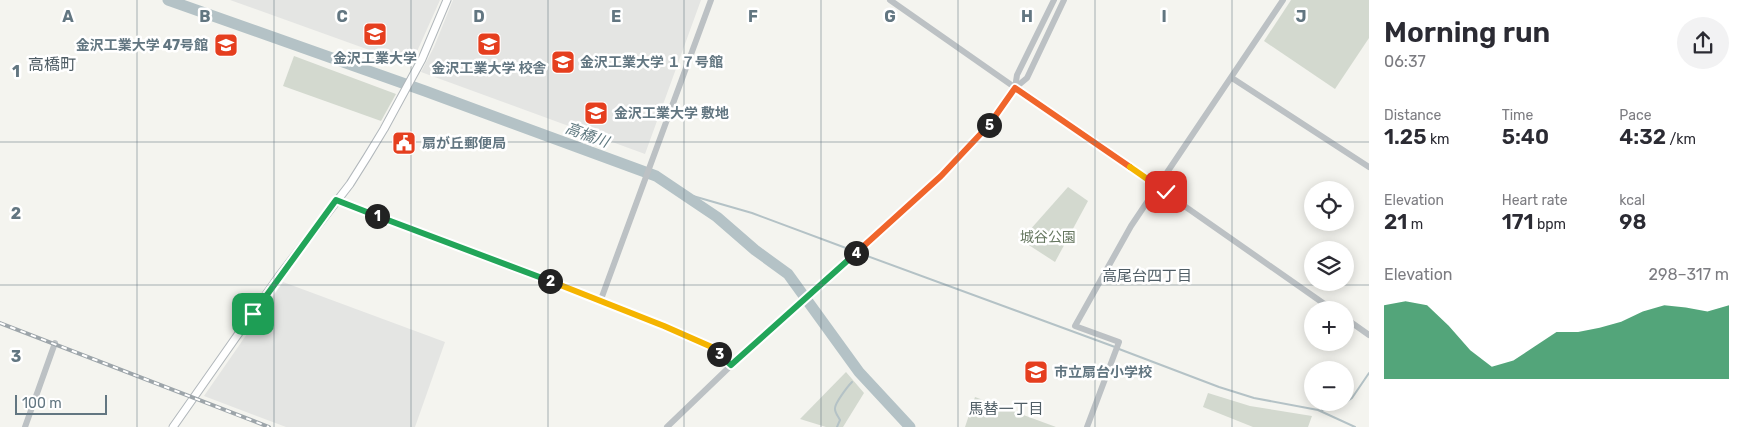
<!DOCTYPE html>
<meta charset="utf-8">
<style>
body{margin:0;font-family:Rubik,"Noto Sans JP",sans-serif;background:#f2f2f3;color:#2b2b33;height:100vh;display:flex;flex-direction:column;font-size:19px;white-space:nowrap}
*{box-sizing:border-box;margin:0}
p{font-size:16px;color:#7c7c81}
.icon{flex:none;width:28px;height:28px;fill:none;stroke:currentColor;stroke-width:2;stroke-linecap:round;stroke-linejoin:round}
.map{position:relative;flex:1;overflow:hidden}
.sheet{display:flex;flex-direction:column;background:#fff;width:375px}
.sheet>*{flex:none}
.tools{position:absolute;left:1304px;top:181px;display:grid;gap:10px}
.tools a{display:grid;place-items:center;width:50px;height:50px;border-radius:50%;background:#fff;box-shadow:0 2px 12px #0003;font-size:25px}
.scale{position:absolute;left:15px;bottom:12px;width:92px;box-sizing:border-box;padding-left:5px;border:2px solid #627681;border-top:0;font-size:14px;line-height:18px;white-space:nowrap;color:#627681;-webkit-text-stroke:4px #fff;paint-order:stroke}
.pin{position:absolute;display:grid;place-items:center;width:42px;height:42px;color:#fff;margin:-21px;border-radius:10px;box-shadow:0 2px 8px #0006}
.km{position:absolute;width:25px;height:25px;margin:-12px;border-radius:50%;background:#222;color:#fff;font-size:14px;line-height:25px;text-align:center}
.round{display:grid;place-items:center;flex:none;width:52px;height:52px;border-radius:26px;background:#f2f2f3}
.head{display:flex;align-items:center;justify-content:space-between;height:85px;padding:0 15px}
h1{font-size:28px;font-weight:600;line-height:38px}
.stats{display:grid;grid-template-columns:repeat(3,1fr);gap:8px;height:85px;padding:5px 15px}
.stats div{display:grid;align-content:center}
.stats b{font-size:21px;font-weight:600}
.stats small{font-size:14px;font-weight:400}
.stats p{font-size:14px}
.chart{height:140px;padding:10px 15px}
.chart p{display:flex;justify-content:space-between}
.chart svg{width:100%;height:90px;margin-top:5px;fill:#0b8043;opacity:.7}
main{display:flex;flex:1;min-height:0}
.map>svg:first-child{display:block}
.built{fill:#e4e5e3}
.green{fill:#d3d9cf}
.lines{fill:none;stroke-linecap:round;stroke-linejoin:round}
.stream{stroke:#b4c2c6;stroke-width:2}
.river{stroke:#b4c2c6;stroke-width:11}
.secondary-casing{stroke:#b1b7bb;stroke-width:9}
.tertiary{stroke:#bcc1c4;stroke-width:6}
.secondary{stroke:#fff;stroke-width:7}
.rail-casing{stroke:#9da5aa;stroke-width:4}
.rail{stroke:#fff;stroke-width:2;stroke-dasharray:5.5;stroke-linecap:butt}
.split-1-casing{stroke:#fff;stroke-width:10}
.split-2-casing{stroke:#fff;stroke-width:10}
.split-3-casing{stroke:#fff;stroke-width:10}
.split-4-casing{stroke:#fff;stroke-width:10}
.split-5-casing{stroke:#fff;stroke-width:10}
.split-6-casing{stroke:#fff;stroke-width:10}
.split-7-casing{stroke:#fff;stroke-width:10}
.split-1{stroke:#22a559;stroke-width:6}
.split-2{stroke:#22a559;stroke-width:6}
.split-3{stroke:#f5b400;stroke-width:6}
.split-4{stroke:#22a559;stroke-width:6}
.split-5{stroke:#f0652b;stroke-width:6}
.split-6{stroke:#f0652b;stroke-width:6}
.split-7{stroke:#f5b400;stroke-width:6}
.grid{fill:none;stroke:#627681;stroke-width:1;stroke-opacity:0.55}
.labels{text-anchor:middle;stroke-width:5;stroke-linejoin:round;paint-order:stroke}
.poi-label{font-size:14px;font-weight:bold;fill:#627681;stroke:#fff;text-anchor:start}
.park-label{font-size:14px;fill:#677861;stroke:#fff}
.water-label{font-size:15px;font-style:italic;fill:#5e787f;stroke:#fff}
.neighbourhood-label{font-size:15px;fill:#505e66;stroke:#fff}
.quarter-label{font-size:16px;fill:#505e66;stroke:#fff}
.grid-label{font-size:16px;text-anchor:middle;font-weight:bold;fill:#627681;stroke:#fff;stroke-width:5;stroke-linejoin:round;paint-order:stroke}
</style>
<main>
<div class="map">
<svg width="1369" height="427" viewBox="0 0 1369 427">
<rect width="100%" height="100%" fill="#f4f4ef"/>
<!-- built -->
<g class="built">
<path d="M230 0H440L411 65Z"/>
<path d="M453 0H701L645 154 421 72 434 47Z"/>
<path d="M283 282 445 342 415 427H286L204 396Z"/>
</g>
<!-- green -->
<g class="green">
<path d="M1291 0H1369V38L1335 89 1264 41Z"/>
<path d="M294 56 396 94 381 121 283 86Z"/>
<path d="M1068 187 1088 201 1055 262 1021 240Z"/>
<path d="M846 372 864 393 843 427H826L800 419Z"/>
<path d="M1208 393 1250 406 1312 416 1308 427H1253L1203 407Z"/>
<path d="M975 397 1056 427H965Z"/>
</g>
<g class="lines">
<!-- stream -->
<g class="stream">
<path d="M679 192 752 213 854 251"/>
<path d="M859 253 1115 347"/>
<path d="M1119 349 1219 387 1254 398 1318 410 1355 427"/>
<path d="M1322 410 1342 405 1352 398 1369 373"/>
<path d="M837 427 840 420C838 416 835 413 835 409 834 404 848 386 852 382"/>
</g>
<!-- river -->
<path class="river" d="M168 0 425 91 656 176 717 217 755 250 788 274 859 372 910 427"/>
<!-- secondary casing -->
<g class="secondary-casing">
<path id="secondary" d="M173 427 279 276 350 184 367 157 384 129 422 59 447 0"/>
</g>
<!-- tertiary -->
<g class="tertiary">
<path d="M890 0 1333 310"/>
<path d="M1232 78 1369 167"/>
<path d="M1015 88 1027 78 1064 0"/>
<path d="M336 201 547 280 664 326 714 348 731 365"/>
<path d="M600 302 711 0"/>
<path d="M1345 318 1369 335"/>
<path d="M25 427 55 343"/>
<path d="M667 427 743 354 941 176 988 126 1006 103 1015 88 1017 75 1054 0"/>
<path d="M1087 427 1119 342 1075 326 1131 226 1283 0"/>
</g>
<!-- secondary -->
<use href="#secondary" class="secondary"/>
<!-- rail casing -->
<g class="rail-casing">
<path id="rail" d="M0 323 269 427"/>
</g>
<!-- rail -->
<use href="#rail" class="rail"/>
</g>
<g class="lines">
<!-- split-1 casing -->
<g class="split-1-casing">
<path id="split-1" d="M253 314 336 200 377 216"/>
</g>
<!-- split-2 casing -->
<g class="split-2-casing">
<path id="split-2" d="M377 216 550 281"/>
</g>
<!-- split-3 casing -->
<g class="split-3-casing">
<path id="split-3" d="M550 281 664 326 714 348 719 354"/>
</g>
<!-- split-4 casing -->
<g class="split-4-casing">
<path id="split-4" d="M719 354 731 365 856 253"/>
</g>
<!-- split-5 casing -->
<g class="split-5-casing">
<path id="split-5" d="M856 253 941 176 989 125"/>
</g>
<!-- split-6 casing -->
<g class="split-6-casing">
<path id="split-6" d="M989 125 1015 88 1130 167"/>
</g>
<!-- split-7 casing -->
<g class="split-7-casing">
<path id="split-7" d="M1130 167 1166 192"/>
</g>
<!-- split-1 -->
<use href="#split-1" class="split-1"/>
<!-- split-2 -->
<use href="#split-2" class="split-2"/>
<!-- split-3 -->
<use href="#split-3" class="split-3"/>
<!-- split-4 -->
<use href="#split-4" class="split-4"/>
<!-- split-5 -->
<use href="#split-5" class="split-5"/>
<!-- split-6 -->
<use href="#split-6" class="split-6"/>
<!-- split-7 -->
<use href="#split-7" class="split-7"/>
</g>
<!-- grid -->
<path class="grid" d="M137 0V427M274 0V427M411 0V427M548 0V427M684 0V427M821 0V427M958 0V427M1095 0V427M1232 0V427M0 142H1369M0 285H1369"/>
<!-- icons -->
<defs>
<g id="university-square" transform="scale(1.25)"><rect x="-9" y="-9" width="18" height="18" rx="4" fill="#e53e1e" stroke="#fff"/><path d="M0-5L7-2L0 1L-7-2ZM-4 1L0 2.5L4 1V4Q0 6-4 4Z" fill="#fff"/></g>
<g id="civic-square" transform="scale(1.25)"><rect x="-9" y="-9" width="18" height="18" rx="4" fill="#e53e1e" stroke="#fff"/><path d="M-.6-6.5H3V-4.5H.6V-3L4-1V1h2V6H-6V1h2V-1L-.6-3ZM-1.2 2.5V6h2.4V2.5Z" fill="#fff"/></g>
<g id="school-square" transform="scale(1.25)"><rect x="-9" y="-9" width="18" height="18" rx="4" fill="#e53e1e" stroke="#fff"/><path d="M0-5L7-2L0 1L-7-2ZM-4 1L0 2.5L4 1V4Q0 6-4 4Z" fill="#fff"/></g>
</defs>
<g fill-rule="evenodd">
<use href="#university-square" x="375" y="34"/>
<use href="#university-square" x="489" y="44"/>
<use href="#university-square" x="226" y="45"/>
<use href="#university-square" x="563" y="62"/>
<use href="#university-square" x="596" y="113"/>
<use href="#civic-square" x="404" y="143"/>
<use href="#school-square" x="1036" y="372"/>
</g>
<g class="labels">
<!-- poi labels -->
<g class="poi-label">
<text x="208" y="50" text-anchor="end">金沢工業大学 47号館</text>
<text x="375" y="63" text-anchor="middle">金沢工業大学</text>
<text x="580" y="67">金沢工業大学 １７号館</text>
<text x="489" y="73" text-anchor="middle">金沢工業大学 校舎</text>
<text x="614" y="118">金沢工業大学 敷地</text>
<text x="422" y="148">扇が丘郵便局</text>
<text x="1054" y="377">市立扇台小学校</text>
</g>
<!-- park labels -->
<g class="park-label">
<text x="1048" y="242">城谷公園</text>
</g>
<!-- water labels -->
<g class="water-label">
<text transform="translate(587 135) rotate(20)" y="5">高橋川</text>
</g>
<!-- neighbourhood labels -->
<g class="neighbourhood-label">
<text x="1147" y="281">高尾台四丁目</text>
<text x="1006" y="414">馬替一丁目</text>
</g>
<!-- quarter labels -->
<g class="quarter-label">
<text x="52" y="70">高橋町</text>
</g>
</g>
<g class="grid-label">
<text x="68" y="22">A</text>
<text x="205" y="22">B</text>
<text x="342" y="22">C</text>
<text x="479" y="22">D</text>
<text x="616" y="22">E</text>
<text x="753" y="22">F</text>
<text x="890" y="22">G</text>
<text x="1027" y="22">H</text>
<text x="1164" y="22">I</text>
<text x="1301" y="22">J</text>
<text x="16" y="77">1</text>
<text x="16" y="219">2</text>
<text x="16" y="362">3</text>
</g>
</svg>
<div class="tools">
<a><svg class="icon" aria-label="locate" viewBox="0 0 24 24"><circle cx="12" cy="12" r="6"/><path d="M12 2v4M12 18v4M2 12h4M18 12h4"/></svg></a>
<a><svg class="icon" aria-label="layers" viewBox="0 0 24 24"><path d="M12 4l9 5-9 5-9-5zM3 14l9 5 9-5"/></svg></a>
<a>+</a>
<a>−</a>
</div>
<div class="scale">100 m</div>
<div class="pin" style="left:253px;top:314px;background:#1e9e55"><svg class="icon" aria-label="arrive" viewBox="0 0 24 24"><path d="M6 21V4h12l-3 4 3 4H6"/></svg></div>
<div class="pin" style="left:1166px;top:192px;background:#d93025"><svg class="icon" aria-label="check" viewBox="0 0 24 24"><path d="M5 12l5 5 9-10"/></svg></div>
<b class="km" style="left:377px;top:216px">1</b>
<b class="km" style="left:550px;top:281px">2</b>
<b class="km" style="left:719px;top:354px">3</b>
<b class="km" style="left:856px;top:253px">4</b>
<b class="km" style="left:989px;top:125px">5</b>
</div>
<section class="sheet">
<div class="head"><div><h1>Morning run</h1><p>06:37</p></div><a class="round"><svg class="icon" aria-label="share" viewBox="0 0 24 24"><path d="M12 15V3M7 8l5-5 5 5M5 13v7h14v-7"/></svg></a></div>
<div class="stats">
<div><p>Distance</p><b>1.25<small> km</small></b></div>
<div><p>Time</p><b>5:40</b></div>
<div><p>Pace</p><b>4:32<small> /km</small></b></div>
</div>
<div class="stats">
<div><p>Elevation</p><b>21<small> m</small></b></div>
<div><p>Heart rate</p><b>171<small> bpm</small></b></div>
<div><p>kcal</p><b>98</b></div>
</div>
<div class="chart"><p><span>Elevation</span>298–317 m</p>
<svg viewBox="0 0 160 44" preserveAspectRatio="none"><path d="M0 44V8L10 6L20 8L30 18L40 30L50 38L60 35L70 28L80 21L90 21L100 19L110 16L120 11L130 8L140 9L150 11L160 8V44z"/></svg>
</div>
</section>
</main>
